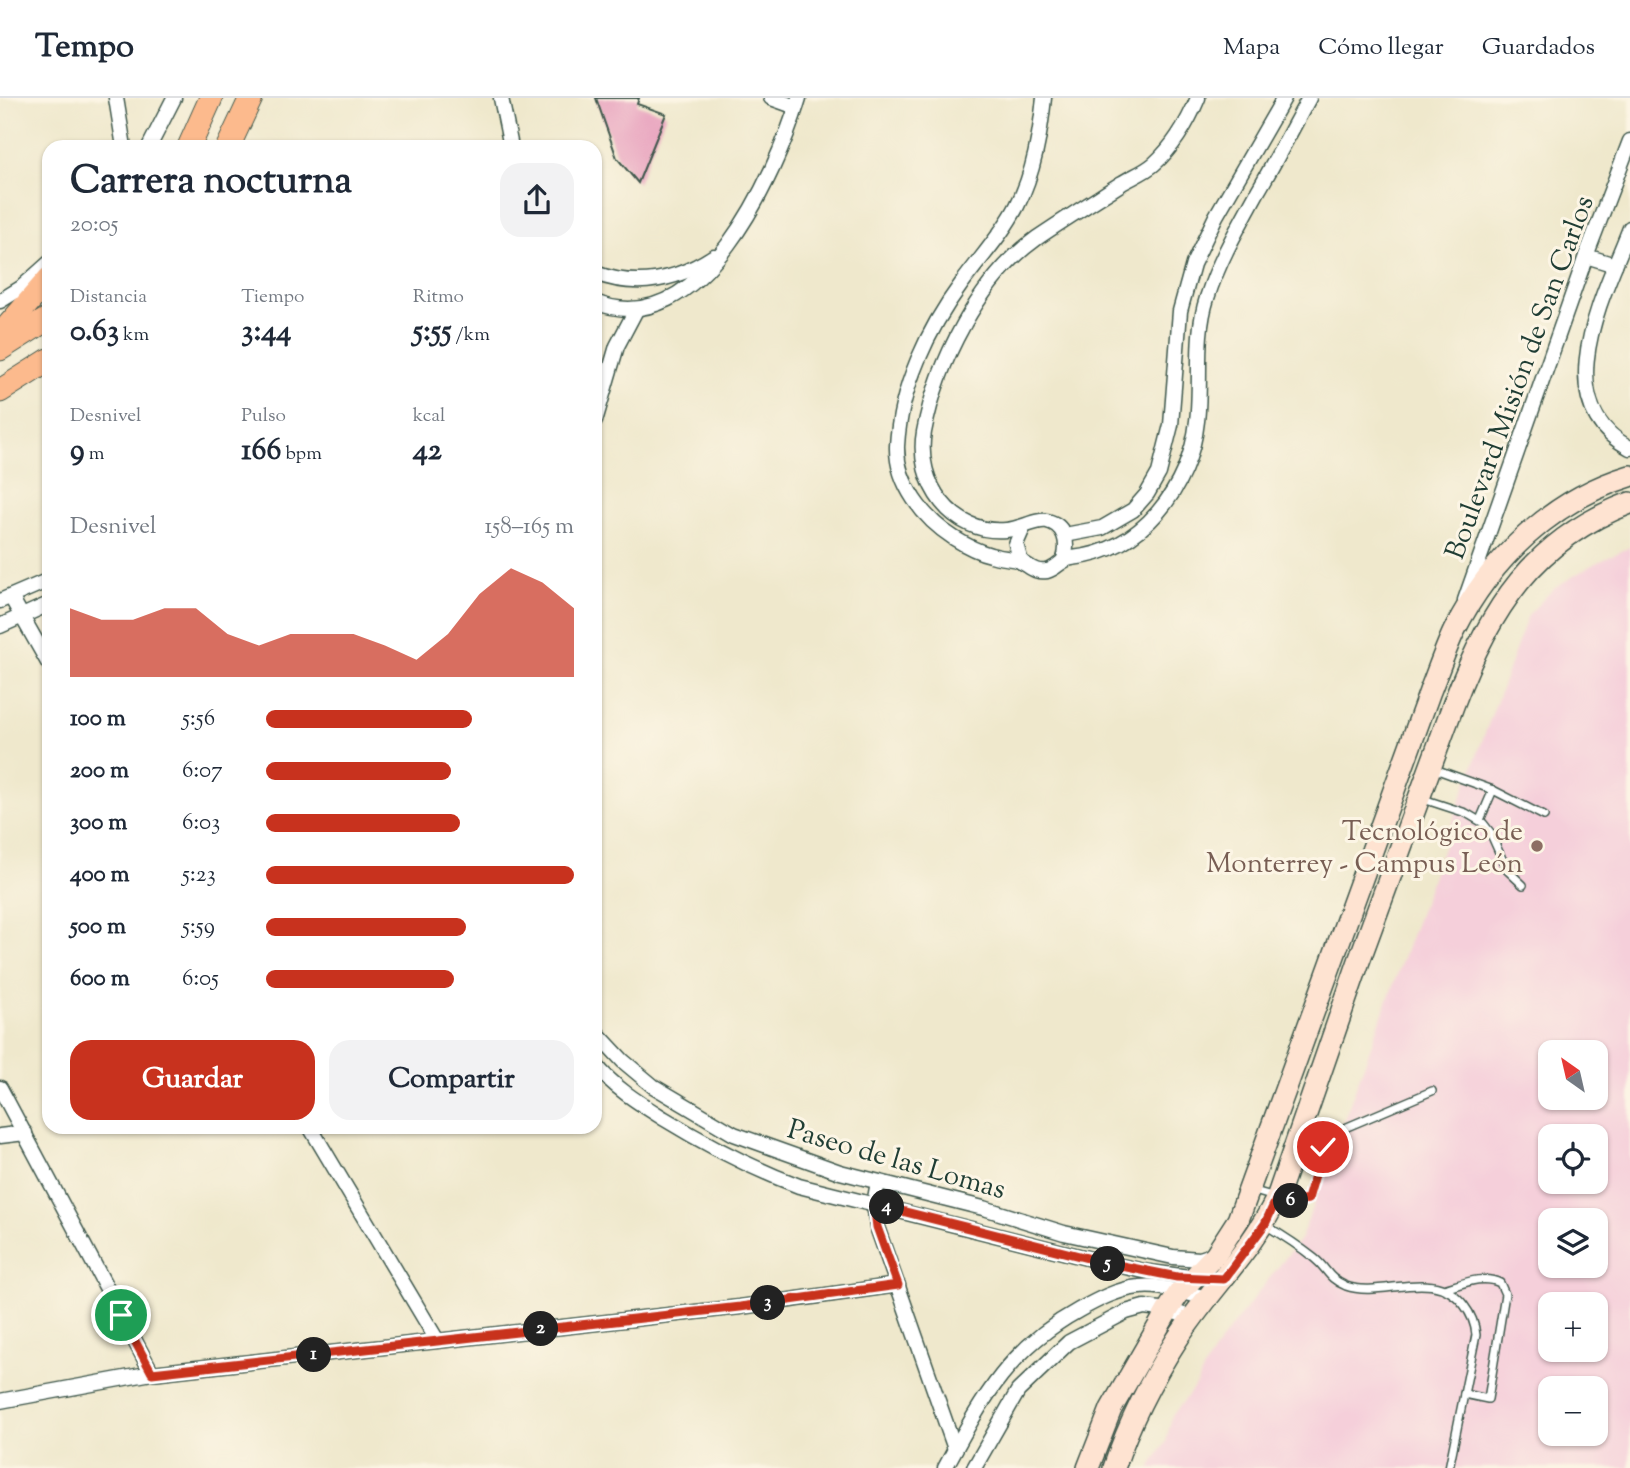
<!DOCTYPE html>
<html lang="es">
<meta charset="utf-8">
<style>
body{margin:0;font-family:"Sorts Mill Goudy",serif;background:#f2f2f3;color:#1f2937;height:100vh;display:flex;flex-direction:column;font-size:26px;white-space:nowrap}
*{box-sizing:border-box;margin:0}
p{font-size:23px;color:#747a83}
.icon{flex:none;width:38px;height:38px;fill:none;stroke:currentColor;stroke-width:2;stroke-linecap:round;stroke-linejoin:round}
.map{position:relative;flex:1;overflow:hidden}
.drawer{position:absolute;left:42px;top:42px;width:560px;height:994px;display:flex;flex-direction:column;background:#fff;border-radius:21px;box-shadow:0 2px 5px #0004}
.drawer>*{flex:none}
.needle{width:46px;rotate:326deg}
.buttons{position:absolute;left:1538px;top:942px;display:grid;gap:14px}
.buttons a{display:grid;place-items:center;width:70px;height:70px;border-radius:14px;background:#fff;box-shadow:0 2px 5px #0004;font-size:35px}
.pin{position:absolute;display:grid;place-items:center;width:60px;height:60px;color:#fff;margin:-30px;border:4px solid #fff;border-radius:50%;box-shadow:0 2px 7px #0007}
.km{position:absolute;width:35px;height:35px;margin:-18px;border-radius:50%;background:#222;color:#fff;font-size:19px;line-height:35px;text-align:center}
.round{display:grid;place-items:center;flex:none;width:74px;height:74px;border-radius:21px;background:#f2f2f3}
.summary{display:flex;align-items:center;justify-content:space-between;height:119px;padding:0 28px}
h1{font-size:38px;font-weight:800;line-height:52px}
.stats{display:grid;grid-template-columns:repeat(3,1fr);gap:10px;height:119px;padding:7px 28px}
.stats div{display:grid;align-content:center}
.stats b{font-size:30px;font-weight:800}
.stats small{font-size:19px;font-weight:400}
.stats p{font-size:19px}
.chart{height:196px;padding:14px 28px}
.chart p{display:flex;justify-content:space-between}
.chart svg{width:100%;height:126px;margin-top:7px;fill:#c8321e;opacity:.7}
.cta{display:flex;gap:14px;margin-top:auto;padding:14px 28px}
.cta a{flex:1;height:80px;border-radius:21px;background:#c8321e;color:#fff;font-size:28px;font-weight:800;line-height:80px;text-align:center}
.cta a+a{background:#f2f2f3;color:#1f2937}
ul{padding:0 28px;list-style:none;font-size:23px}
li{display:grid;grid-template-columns:112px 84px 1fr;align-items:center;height:52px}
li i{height:18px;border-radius:9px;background:#c8321e}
header{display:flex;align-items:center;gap:42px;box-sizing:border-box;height:98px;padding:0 35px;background:#fff;border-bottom:2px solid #e0e1e3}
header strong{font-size:33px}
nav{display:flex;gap:38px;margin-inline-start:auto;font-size:24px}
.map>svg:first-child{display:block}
.built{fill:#f5cfda;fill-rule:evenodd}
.building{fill:#e79ebc}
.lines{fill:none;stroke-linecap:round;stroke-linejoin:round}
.lane-casing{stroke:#3e574b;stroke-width:10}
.street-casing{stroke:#3e574b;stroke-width:17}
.secondary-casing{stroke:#3e574b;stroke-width:24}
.primary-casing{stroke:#3e574b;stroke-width:25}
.lane{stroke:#fff;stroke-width:7}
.street{stroke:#fff;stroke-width:14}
.secondary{stroke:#fee3d1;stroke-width:21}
.primary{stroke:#fcba8d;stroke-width:23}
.route-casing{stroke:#fff;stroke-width:14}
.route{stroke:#c8321e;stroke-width:9}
.education-dot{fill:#8d6e63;stroke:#fcf5e5;stroke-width:2.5}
.labels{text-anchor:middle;stroke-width:6;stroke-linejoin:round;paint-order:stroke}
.street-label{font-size:28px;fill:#1f3d34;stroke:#fcf5e5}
.education-label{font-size:28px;fill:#785e54;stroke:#fcf5e5;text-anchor:end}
</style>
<header>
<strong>Tempo</strong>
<nav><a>Mapa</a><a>Cómo llegar</a><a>Guardados</a></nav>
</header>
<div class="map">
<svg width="1630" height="1370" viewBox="0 0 1630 1370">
<rect width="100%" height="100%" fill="#fcf5e5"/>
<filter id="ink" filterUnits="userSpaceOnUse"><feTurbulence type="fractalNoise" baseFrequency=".0143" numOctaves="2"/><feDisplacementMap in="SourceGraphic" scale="14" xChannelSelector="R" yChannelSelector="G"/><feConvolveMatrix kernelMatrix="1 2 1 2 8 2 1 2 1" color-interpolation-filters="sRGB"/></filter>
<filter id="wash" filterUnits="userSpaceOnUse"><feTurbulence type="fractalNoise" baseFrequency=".00686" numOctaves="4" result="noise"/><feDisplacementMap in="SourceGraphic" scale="28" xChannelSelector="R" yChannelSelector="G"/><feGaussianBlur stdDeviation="1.57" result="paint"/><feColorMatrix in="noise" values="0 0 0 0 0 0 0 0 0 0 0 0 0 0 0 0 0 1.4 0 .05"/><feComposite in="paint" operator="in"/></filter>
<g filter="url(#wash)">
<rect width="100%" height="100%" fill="#efe8cc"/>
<!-- built -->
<path class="built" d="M1630 449V1370H1150L1166 1344 1172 1318 1196 1287 1207 1265 1225 1237 1301 1140 1528 517 1554 490 1590 468ZM1550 954H1596V999H1550ZM1550 1038H1596V1083H1550ZM1550 1122H1596V1167H1550ZM1550 1206H1596V1251H1550ZM1550 1290H1596V1335H1550Z"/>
<g id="blocks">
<!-- building -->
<path class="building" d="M596 0H639L637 6 666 16 638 85 617 60Z"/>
</g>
</g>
<g filter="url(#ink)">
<use href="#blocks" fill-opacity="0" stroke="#3e574b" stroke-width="2"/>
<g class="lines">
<!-- lane casing -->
<g class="lane-casing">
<g id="lane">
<path d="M1432 670 1493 692 1544 718"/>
<path d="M1420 700 1466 715 1483 725 1490 734 1507 772 1523 787"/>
<path d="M1480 722 1493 692"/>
<path d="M1251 1092 1292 1104 1308 1101 1323 1049 1333 1035 1432 993"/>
<path d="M1265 1127C1282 1137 1299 1148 1314 1160 1328 1171 1327 1180 1346 1188 1383 1201 1434 1167 1464 1207 1471 1216 1475 1225 1476 1237L1449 1370"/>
<path d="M1444 1191C1462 1186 1483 1176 1500 1185L1505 1196 1488 1301 1464 1296"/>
</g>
</g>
<!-- street casing -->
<g class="street-casing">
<g id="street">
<path d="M116 0 124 49"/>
<path d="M501 0 511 49"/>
<path d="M771 0 796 9"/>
<path d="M1044 0C1040 37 1034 75 1017 108 1002 137 980 160 962 185 928 231 900 290 897 348 896 386 924 421 954 440 965 447 978 454 991 457 1000 460 1012 460 1020 463 1030 468 1034 475 1047 473 1058 470 1061 461 1072 460 1142 453 1190 390 1197 323 1202 282 1194 240 1207 200 1219 162 1239 128 1258 93 1276 62 1292 31 1309 0"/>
<path d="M149 49 174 0"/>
<path d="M1630 130C1605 195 1545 305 1630 350"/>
<path d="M1586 158 1615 167"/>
<path d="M595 175C637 191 676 183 714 158"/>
<path d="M0 203 21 190 49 165"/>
<path d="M595 204C700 247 776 77 799 0"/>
<path d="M595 323 617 248 636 212"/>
<path d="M1065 437 1102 430 1133 412 1147 396 1159 375 1171 327 1180 213 1193 166 1216 118 1284 0"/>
<path d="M1064 461C1069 445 1065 427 1047 423 1037 421 1020 431 1006 432 952 437 915 384 924 334 937 265 979 181 1037 140 1065 121 1094 103 1122 85 1132 79 1145 74 1154 66 1174 48 1188 24 1198 0"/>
<path d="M1021 464 1016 446 1023 430"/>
<path d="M11 499 49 566"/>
<path d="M1465 502 1586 158 1630 43"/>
<path d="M0 503 49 482"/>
<path d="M0 528 49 506"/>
<path d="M595 933 623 963 653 988 734 1036 770 1049 840 1074 987 1111 1064 1135 1173 1159 1200 1161 1215 1156"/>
<path d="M595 966C613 989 639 1005 663 1020 707 1047 751 1070 799 1088L1107 1165 1149 1174 1198 1180"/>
<path d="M0 990 152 1275"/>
<path d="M310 1029 437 1242"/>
<path d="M0 1038 25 1035"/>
<path d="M878 1084 874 1106 877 1129 955 1351"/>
<path d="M0 1303 152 1275 740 1209 898 1187"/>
<path d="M945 1370C982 1302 1008 1251 1079 1212 1097 1202 1118 1191 1139 1189 1161 1186 1186 1196 1208 1200"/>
<path d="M974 1370 1018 1293 1069 1244 1126 1214 1144 1209 1168 1212 1193 1220"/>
</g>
</g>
<!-- secondary casing -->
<g class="secondary-casing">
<g id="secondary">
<path d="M1088 1370 1111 1311 1168 1212 1179 1195 1216 1156 1238 1122 1430 593C1438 573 1445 552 1454 533 1490 461 1553 401 1630 378"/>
<path d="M1114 1370C1129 1325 1152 1280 1178 1240 1210 1191 1250 1155 1277 1100L1359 863 1454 605C1489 512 1534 441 1630 405"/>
</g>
</g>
<!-- primary casing -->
<g class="primary-casing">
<g id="primary">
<path d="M189 49 211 0"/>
<path d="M228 49 251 0"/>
<path d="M0 237 49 181"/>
<path d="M0 251 49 220"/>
<path d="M0 293 49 262"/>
</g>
</g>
<!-- lane -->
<use href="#lane" class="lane"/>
<!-- street -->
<use href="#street" class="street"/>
<!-- secondary -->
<use href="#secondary" class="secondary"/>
<!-- primary -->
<use href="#primary" class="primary"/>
</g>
</g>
<g class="lines" filter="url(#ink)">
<!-- route casing -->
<g class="route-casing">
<path id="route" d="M121 1217 152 1275 740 1209 898 1187 877 1129 874 1106 1107 1165 1177 1179 1224 1181 1265 1126 1277 1100 1292 1104 1308 1101 1323 1049"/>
</g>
<!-- route -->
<use href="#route" class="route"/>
</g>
<!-- markers -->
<circle class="education-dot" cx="1537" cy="748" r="7"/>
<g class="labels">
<!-- street labels -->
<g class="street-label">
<text transform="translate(1518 279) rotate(-70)" y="10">Boulevard Misión de San Carlos</text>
<text transform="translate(897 1060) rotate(16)" y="10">Paseo de las Lomas</text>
</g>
<!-- education labels -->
<g class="education-label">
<text x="1523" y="742">Tecnológico de<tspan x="1523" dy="32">Monterrey - Campus León</tspan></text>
</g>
</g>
</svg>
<div class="buttons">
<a><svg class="needle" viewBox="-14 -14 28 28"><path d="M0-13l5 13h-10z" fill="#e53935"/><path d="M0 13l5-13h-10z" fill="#747a83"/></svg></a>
<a><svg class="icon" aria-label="locate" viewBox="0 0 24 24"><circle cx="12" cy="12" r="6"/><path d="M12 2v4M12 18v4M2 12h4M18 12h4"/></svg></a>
<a><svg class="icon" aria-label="layers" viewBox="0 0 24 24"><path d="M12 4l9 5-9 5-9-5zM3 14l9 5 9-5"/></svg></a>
<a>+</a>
<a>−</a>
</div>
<div class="pin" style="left:121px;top:1217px;background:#1e9e55"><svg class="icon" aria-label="arrive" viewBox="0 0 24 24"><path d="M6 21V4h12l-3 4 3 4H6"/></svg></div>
<div class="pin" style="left:1323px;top:1049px;background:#d93025"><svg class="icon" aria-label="check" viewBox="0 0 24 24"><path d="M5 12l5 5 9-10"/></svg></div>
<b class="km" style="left:314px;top:1257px">1</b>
<b class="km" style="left:541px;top:1231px">2</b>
<b class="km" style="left:768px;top:1205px">3</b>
<b class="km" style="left:887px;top:1109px">4</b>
<b class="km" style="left:1108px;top:1166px">5</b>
<b class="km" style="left:1291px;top:1103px">6</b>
<section class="drawer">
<div class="summary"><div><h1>Carrera nocturna</h1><p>20:05</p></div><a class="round"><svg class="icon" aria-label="share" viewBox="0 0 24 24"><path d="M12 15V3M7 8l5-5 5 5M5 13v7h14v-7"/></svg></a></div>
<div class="stats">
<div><p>Distancia</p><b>0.63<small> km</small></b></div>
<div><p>Tiempo</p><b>3:44</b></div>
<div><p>Ritmo</p><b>5:55<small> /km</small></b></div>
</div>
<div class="stats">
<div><p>Desnivel</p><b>9<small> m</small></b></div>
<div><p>Pulso</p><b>166<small> bpm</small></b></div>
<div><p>kcal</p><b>42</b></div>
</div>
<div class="chart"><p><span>Desnivel</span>158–165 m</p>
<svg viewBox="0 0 160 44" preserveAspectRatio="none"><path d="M0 44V20L10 24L20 24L30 20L40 20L50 29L60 33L70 29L80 29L90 29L100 33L110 38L120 29L130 15L140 6L150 11L160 20V44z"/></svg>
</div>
<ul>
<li><b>100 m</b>5:56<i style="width:67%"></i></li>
<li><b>200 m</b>6:07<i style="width:60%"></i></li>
<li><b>300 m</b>6:03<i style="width:63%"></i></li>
<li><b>400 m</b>5:23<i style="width:100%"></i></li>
<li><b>500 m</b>5:59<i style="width:65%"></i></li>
<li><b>600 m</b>6:05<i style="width:61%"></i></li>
</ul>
<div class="cta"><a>Guardar</a><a>Compartir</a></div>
</section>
</div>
